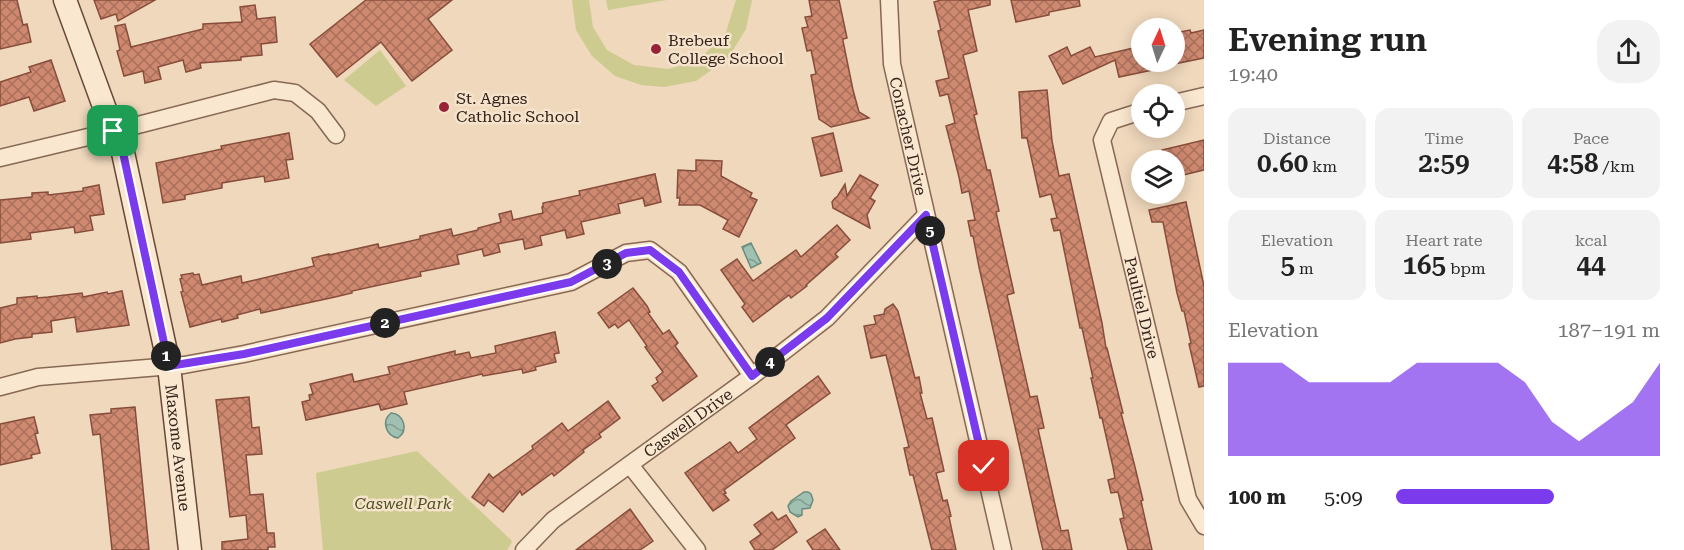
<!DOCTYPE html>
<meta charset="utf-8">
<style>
body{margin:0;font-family:"Roboto Serif",serif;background:#f2f2f2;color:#222;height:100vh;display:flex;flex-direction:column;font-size:22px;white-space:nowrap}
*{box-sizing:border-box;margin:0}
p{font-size:20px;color:#767676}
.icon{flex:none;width:33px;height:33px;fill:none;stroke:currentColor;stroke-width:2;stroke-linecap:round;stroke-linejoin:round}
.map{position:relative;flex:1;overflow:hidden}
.details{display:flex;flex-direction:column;background:#fff;width:480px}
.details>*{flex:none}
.needle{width:39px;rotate:4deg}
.fabs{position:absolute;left:1131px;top:18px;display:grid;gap:12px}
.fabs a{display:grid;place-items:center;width:54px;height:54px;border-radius:50%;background:#fff;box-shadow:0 3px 15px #0003;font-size:30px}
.pin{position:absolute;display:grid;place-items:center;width:51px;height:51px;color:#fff;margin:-26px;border-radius:12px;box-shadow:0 3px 9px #0006}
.km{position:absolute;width:30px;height:30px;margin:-15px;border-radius:50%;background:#222;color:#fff;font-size:16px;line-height:30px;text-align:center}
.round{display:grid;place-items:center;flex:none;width:63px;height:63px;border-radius:24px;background:#f2f2f2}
.summary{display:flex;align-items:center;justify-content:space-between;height:102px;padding:0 24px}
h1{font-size:33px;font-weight:600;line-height:45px}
.figures{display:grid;grid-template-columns:repeat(3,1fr);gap:9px;height:102px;padding:6px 24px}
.figures div{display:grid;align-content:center;border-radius:15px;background:#f2f2f2;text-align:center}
.figures b{font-size:26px;font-weight:600}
.figures small{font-size:16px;font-weight:400}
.figures p{font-size:16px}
.chart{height:168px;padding:12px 24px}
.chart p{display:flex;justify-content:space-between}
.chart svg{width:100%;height:108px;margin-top:6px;fill:#7c3aed;opacity:.7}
ul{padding:0 24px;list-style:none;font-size:20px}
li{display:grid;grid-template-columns:96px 72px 1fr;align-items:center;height:45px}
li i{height:15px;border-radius:8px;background:#7c3aed}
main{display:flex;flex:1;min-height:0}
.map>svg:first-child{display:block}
.green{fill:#cdcb90}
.water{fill:url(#water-waves);stroke:#688d7e;stroke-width:1.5}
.building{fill:url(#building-cross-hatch);stroke:#874d3a;stroke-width:1.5}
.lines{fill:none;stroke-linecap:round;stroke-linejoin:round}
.street-casing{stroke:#876855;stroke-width:19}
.secondary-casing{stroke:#684939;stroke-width:25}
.street{stroke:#fae7cf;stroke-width:16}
.secondary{stroke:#fae7cf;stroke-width:22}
.route-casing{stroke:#fff;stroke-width:12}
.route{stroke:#7c3aed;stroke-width:8}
.poi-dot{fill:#982336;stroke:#f6e3cc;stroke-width:2}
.labels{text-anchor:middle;stroke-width:5;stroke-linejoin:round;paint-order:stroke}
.poi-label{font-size:16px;fill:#35231b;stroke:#f6e3cc;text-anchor:start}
.street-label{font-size:16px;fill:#35231b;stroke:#f6e3cc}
.park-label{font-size:16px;font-style:italic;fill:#4e5320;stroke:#f6e3cc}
</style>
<main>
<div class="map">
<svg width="1204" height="550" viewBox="0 0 1204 550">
<defs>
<pattern id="water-waves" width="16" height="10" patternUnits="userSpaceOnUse" patternTransform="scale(1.5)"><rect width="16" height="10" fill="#a0c0b2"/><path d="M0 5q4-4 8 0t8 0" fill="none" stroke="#839c90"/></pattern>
<pattern id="building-cross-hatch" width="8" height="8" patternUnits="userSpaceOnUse" patternTransform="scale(1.5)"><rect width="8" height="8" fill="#cf8970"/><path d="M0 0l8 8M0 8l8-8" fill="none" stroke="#a9705b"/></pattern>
</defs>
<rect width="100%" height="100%" fill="#efd8bc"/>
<!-- green -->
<g class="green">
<path d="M572 0H589L593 27 607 50 634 65 668 69 698 61 726 32 736 0H752L746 29 728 58 696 81 664 87 641 85 615 76 592 56 576 30Z"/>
<path d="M606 0H667L608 10Z"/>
<path d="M380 50 406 86 376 106 344 80Z"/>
<path d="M417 451 511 540 512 542 507 550H323L316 473Z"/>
</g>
<!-- water -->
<g class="water">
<path d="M751 243 761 263 751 268 742 247Z"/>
<path d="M391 413C404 414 409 430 398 438 386 436 381 421 391 413Z"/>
<path d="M804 492H808L811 494 813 500 810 508 802 509V515L798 517 790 512 788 506 791 501Z"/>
</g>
<!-- building -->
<g class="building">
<path d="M0 0H17L23 25 27 24 31 42 0 49Z"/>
<path d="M94 0H155L118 21 116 14 101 19Z"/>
<path d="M366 0H452L428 19 452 50 412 81 381 42 337 77 310 44Z"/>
<path d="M809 0H839L847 38 843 39V41L853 90 859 112 869 118 831 127 819 119 811 75 816 74 811 50 807 51 802 28 808 27 805 17 812 16Z"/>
<path d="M941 0H990V5L968 10 977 51 963 55 977 114 974 115 987 170H990L999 211 996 212 1014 293 1007 295 1030 397 1037 396 1044 428 1038 429 1061 531 1068 530 1072 550H1043L1038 529 979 267 973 236H971L968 221 975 220 969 191 962 193 959 177 946 126 955 123 948 94 940 96 936 81 949 78 938 31 941 30 934 2Z"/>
<path d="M1011 0H1079L1080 6 1049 12V15L1016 22Z"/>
<path d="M255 5 257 19 275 17 277 42 261 44 262 55 241 57V60L200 63 201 68 186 72 183 60 158 67 161 79 145 83 143 71 124 76 117 51 120 50 115 26 125 24 131 47 203 29V24L242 22 240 7Z"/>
<path d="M1190 30 1191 33 1204 30V58L1174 64V33Z"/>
<path d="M1142 46V62H1166L1167 67 1119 77 1115 60 1063 84 1049 56 1067 47 1071 56 1090 47 1095 57Z"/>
<path d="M51 60 65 101 34 111 29 97 0 106V82L31 72 29 67Z"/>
<path d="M1047 90 1052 141 1059 176 1069 174 1102 323 1106 348H1107L1123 413H1121L1134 463 1143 500 1141 501 1152 550H1128L1120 519 1124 518 1118 492 1111 493 1108 480 1115 478 1113 467 1102 418H1100L1098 408 1091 378H1093L1082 328H1080L1060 230 1054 231 1051 219 1057 218 1051 194 1040 197 1027 138H1022L1019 92Z"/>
<path d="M289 133 293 159 286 160 289 178 265 182 264 176 222 183V188L185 195V199L163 203 156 163 222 149 221 146Z"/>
<path d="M833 133 842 171 821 176 812 138Z"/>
<path d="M1204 140V170L1183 175 1180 164 1174 165V160H1165L1162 150Z"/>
<path d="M696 160 722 161 721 176 752 193 750 197 757 200 739 237 723 229 728 220 700 205H679L680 198H677L678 170 696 171Z"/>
<path d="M655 174 661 202 645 206 643 198 618 204 620 213 581 222 584 234 567 238 565 230 540 236 542 245 525 249 523 239 498 244 500 252 484 256 482 249 457 255 459 264 420 272 421 276 352 291V293L335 297 261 313 260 309 237 315 238 318 222 322 221 319 190 327 181 292 183 291 180 279 182 278 181 275 193 273 194 275 199 274 202 285 241 276 242 283 314 266 312 258 329 254V255L378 244 379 248 420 239V236L451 229 453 236 478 230V228L501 222 499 214 511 211 513 220 543 213 542 207H543V203L580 195 579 191Z"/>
<path d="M860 175 878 185 870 198 875 201 867 215 870 228 833 208 832 202 835 198 837 197 845 184 847 196Z"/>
<path d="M99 185 104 214 90 216 93 230 75 233 74 227 30 233 31 239 0 243V200L32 197V193L48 192V195L83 191V188Z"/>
<path d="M1186 202 1204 286V386L1199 387 1189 344 1191 343 1184 311H1182L1177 293 1163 222H1152L1149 210Z"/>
<path d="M837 225 850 240 835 254 838 257 806 285 807 286 791 298 789 295 753 322 742 307 745 304 721 270 737 259 753 281 796 250 801 257Z"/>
<path d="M633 288 647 306 650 312 648 313 663 334 669 330 678 343 675 346 697 376 663 401 652 386 658 382 656 378 663 372 645 347 647 346 629 320 618 328 615 324 609 328 598 313Z"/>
<path d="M122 291 129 325 77 332 75 317 51 321 52 332 32 334V337L15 339 0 343V308L17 304V298L37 296V298L48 297 82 293 83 297 107 292 108 294Z"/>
<path d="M893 304 898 311 915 378 919 377 922 393H920L927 419 932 418 944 471 936 473 943 501 947 500 951 516 949 517 956 550H932L913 475H910L904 448 909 447 886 355 871 358 864 326 876 324 874 316 884 314 885 309Z"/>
<path d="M555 332 559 353 554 354 556 362 535 367 536 370 523 373 522 369 483 376 482 374 404 392 407 404 381 410 379 404 306 420 302 402 310 400 309 395 313 394 310 384 352 374 354 382 390 374 388 367 455 351V355L469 352 471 358 496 353 495 346Z"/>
<path d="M818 376 830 393 786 425 795 438 724 490 726 493 724 494 729 500 713 511 685 473 730 442 738 453 757 439 749 428Z"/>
<path d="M249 397 252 428 259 427 262 454 246 455 250 495 263 494 267 533H274L275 547H268V550H222V542L248 539 246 515 230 517 216 400Z"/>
<path d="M608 401 620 418 599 434 601 437 583 450 584 452 554 476 552 473 522 495 520 491 503 512 488 500 484 506 472 497 489 474 493 478 533 449 532 446 562 423 568 431Z"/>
<path d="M135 407 149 550H112L100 434 93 435 90 415 111 413V409Z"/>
<path d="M34 417 38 433 35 434 40 453 31 455 32 458 0 465V424Z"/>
<path d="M630 509 653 541 640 550H576Z"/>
<path d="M772 512 778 520 786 515 797 532 772 550H755L750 542 761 534 754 525Z"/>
<path d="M825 529 840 550H813L807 541Z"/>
</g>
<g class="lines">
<!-- street casing -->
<g class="street-casing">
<g id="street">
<path id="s1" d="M889 0 892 64 1003 550"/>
<path d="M1174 103 1204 96"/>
<path id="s2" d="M1142 111 1111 121 1102 140 1188 499 1204 526"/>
<path d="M0 158 134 126 274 90 295 93 318 111 336 135"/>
<path d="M0 387 38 377 184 365 244 354 571 282 626 253 650 250 679 272 752 376"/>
<path d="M630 465 697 550"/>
<path id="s3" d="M524 550 553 520 752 376 827 318 926 215"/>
</g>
</g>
<!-- secondary casing -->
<g class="secondary-casing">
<g id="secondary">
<path id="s4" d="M65 0 113 131 122 148 169 366 190 550"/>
</g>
</g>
<!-- street -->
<use href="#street" class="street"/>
<!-- secondary -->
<use href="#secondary" class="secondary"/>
</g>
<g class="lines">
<!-- route casing -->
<g class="route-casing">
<path id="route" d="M113 131 122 148 169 366 244 354 571 282 626 253 650 250 679 272 752 376 827 318 926 215 984 466"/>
</g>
<!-- route -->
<use href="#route" class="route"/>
</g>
<!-- markers -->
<g class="poi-dot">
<circle cx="656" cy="49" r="6"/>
<circle cx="444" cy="107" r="6"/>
</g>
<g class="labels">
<!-- poi labels -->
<g class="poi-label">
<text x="668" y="46">Brebeuf<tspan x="668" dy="18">College School</tspan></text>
<text x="456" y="104">St. Agnes<tspan x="456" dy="18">Catholic School</tspan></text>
</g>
<!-- street labels -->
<g class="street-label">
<text dy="6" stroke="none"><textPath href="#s1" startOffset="138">Conacher Drive</textPath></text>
<text dy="6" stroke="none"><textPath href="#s2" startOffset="226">Paultiel Drive</textPath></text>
<text dy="6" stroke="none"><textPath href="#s3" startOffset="208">Caswell Drive</textPath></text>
<text dy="6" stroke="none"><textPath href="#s4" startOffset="464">Maxome Avenue</textPath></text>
</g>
<!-- park labels -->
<g class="park-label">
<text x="403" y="509">Caswell Park</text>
</g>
</g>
</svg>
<div class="fabs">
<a><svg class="needle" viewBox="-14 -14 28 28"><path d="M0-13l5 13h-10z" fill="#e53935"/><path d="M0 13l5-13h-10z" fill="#767676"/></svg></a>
<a><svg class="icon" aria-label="locate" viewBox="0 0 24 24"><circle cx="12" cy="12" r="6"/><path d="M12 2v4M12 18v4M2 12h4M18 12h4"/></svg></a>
<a><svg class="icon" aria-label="layers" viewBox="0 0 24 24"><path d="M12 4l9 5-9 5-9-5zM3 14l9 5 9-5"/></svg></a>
</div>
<div class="pin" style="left:113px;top:131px;background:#1e9e55"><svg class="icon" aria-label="arrive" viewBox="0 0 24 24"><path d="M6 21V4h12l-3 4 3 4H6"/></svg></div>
<div class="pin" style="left:984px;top:466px;background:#d93025"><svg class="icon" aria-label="check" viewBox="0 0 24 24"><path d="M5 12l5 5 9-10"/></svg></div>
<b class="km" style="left:166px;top:356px">1</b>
<b class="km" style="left:385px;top:323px">2</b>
<b class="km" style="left:607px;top:264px">3</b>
<b class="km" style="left:770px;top:362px">4</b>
<b class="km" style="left:930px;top:231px">5</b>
</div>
<section class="details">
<div class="summary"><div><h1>Evening run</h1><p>19:40</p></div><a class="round"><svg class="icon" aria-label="share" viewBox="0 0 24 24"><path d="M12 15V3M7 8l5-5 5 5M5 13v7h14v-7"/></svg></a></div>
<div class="figures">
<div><p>Distance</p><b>0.60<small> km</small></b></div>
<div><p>Time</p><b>2:59</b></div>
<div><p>Pace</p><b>4:58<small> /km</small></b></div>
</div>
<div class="figures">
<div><p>Elevation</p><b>5<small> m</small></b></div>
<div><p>Heart rate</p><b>165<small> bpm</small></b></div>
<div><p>kcal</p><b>44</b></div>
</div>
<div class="chart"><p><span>Elevation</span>187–191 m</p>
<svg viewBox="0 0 160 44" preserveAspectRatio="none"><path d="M0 44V6L10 6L20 6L30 14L40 14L50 14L60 14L70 6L80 6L90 6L100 6L110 14L120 30L130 38L140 30L150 22L160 6V44z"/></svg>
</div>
<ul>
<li><b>100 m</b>5:09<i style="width:60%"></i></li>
</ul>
</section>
</main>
